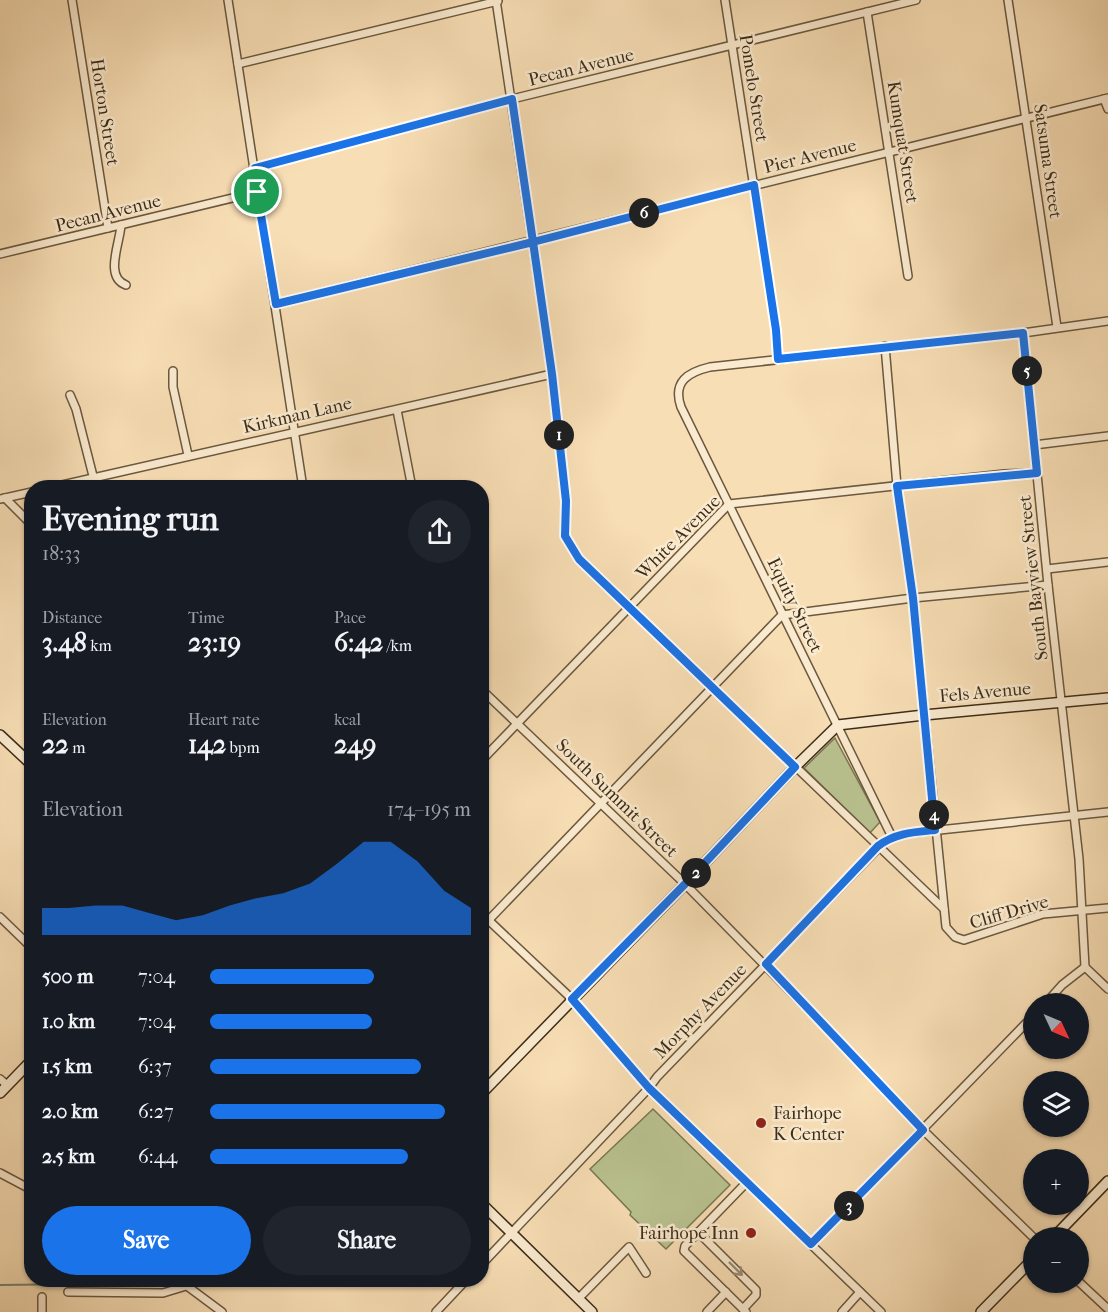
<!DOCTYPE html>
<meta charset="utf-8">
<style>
body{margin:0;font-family:"IM FELL French Canon",serif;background:#20242c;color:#f1f3f6;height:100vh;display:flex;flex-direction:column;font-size:22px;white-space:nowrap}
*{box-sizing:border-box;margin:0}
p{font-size:20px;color:#9ea1a6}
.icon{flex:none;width:33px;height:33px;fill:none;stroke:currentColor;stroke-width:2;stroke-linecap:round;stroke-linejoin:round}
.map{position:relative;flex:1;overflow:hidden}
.side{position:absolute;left:24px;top:480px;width:465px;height:807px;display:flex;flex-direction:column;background:#171b24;border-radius:24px;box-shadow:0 2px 4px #0004}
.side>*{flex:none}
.needle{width:39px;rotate:134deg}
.buttons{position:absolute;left:1023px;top:993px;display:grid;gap:12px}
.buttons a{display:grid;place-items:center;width:66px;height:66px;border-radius:50%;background:#171b24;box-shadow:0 2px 4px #0004;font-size:30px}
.pin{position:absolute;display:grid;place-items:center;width:51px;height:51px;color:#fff;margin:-26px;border:3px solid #fff;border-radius:50%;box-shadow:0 2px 6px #0007}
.km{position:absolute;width:30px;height:30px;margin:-15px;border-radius:50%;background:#222;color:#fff;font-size:16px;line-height:30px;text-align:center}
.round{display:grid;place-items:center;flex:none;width:63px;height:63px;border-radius:32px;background:#20242c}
.head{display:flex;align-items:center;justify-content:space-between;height:102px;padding:0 18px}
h1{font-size:33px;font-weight:700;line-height:45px}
.figures{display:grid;grid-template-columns:repeat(3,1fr);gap:9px;height:102px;padding:6px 18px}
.figures div{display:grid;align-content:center}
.figures b{font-size:26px;font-weight:700}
.figures small{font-size:16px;font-weight:400}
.figures p{font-size:16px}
.chart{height:168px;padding:12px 18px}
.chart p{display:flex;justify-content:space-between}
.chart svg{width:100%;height:108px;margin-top:6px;fill:#1a73e8;opacity:.7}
.button{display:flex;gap:12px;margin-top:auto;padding:12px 18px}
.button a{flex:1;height:69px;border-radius:36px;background:#1a73e8;color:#fff;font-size:24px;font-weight:700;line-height:69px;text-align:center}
.button a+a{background:#20242c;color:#f1f3f6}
ul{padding:0 18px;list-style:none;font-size:20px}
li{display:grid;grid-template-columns:96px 72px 1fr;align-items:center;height:45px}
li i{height:15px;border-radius:8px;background:#1a73e8}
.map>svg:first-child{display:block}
.green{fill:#b9c290;stroke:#7a7754;stroke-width:1.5}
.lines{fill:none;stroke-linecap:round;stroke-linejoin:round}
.stream{stroke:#768271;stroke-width:2}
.street-casing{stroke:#6b583e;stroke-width:10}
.secondary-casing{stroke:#3c2c17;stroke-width:12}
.street{stroke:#faeacf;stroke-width:7}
.secondary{stroke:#faeacf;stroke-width:9}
.oneway{stroke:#9b8b73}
.route-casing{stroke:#fff;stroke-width:12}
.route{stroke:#1a73e8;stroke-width:8}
.poi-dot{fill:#8f2418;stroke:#faeacf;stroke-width:2}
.labels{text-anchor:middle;stroke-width:5;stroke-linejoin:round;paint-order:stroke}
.street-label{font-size:18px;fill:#3c2c17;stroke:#faeacf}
.poi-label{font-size:18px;fill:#3c2c17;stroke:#faeacf;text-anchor:start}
</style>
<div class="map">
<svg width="1108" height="1312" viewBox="0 0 1108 1312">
<rect width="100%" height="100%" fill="#f8deb5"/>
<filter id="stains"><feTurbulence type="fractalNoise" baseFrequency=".00333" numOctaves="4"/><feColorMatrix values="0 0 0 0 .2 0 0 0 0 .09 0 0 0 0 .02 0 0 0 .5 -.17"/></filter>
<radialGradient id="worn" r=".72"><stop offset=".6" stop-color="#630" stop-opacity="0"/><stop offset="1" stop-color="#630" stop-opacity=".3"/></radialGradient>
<!-- green -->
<g class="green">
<path d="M835 738 880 822 870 833 804 768Z"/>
<path d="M653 1109 730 1185 666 1249 630 1215 631 1212 590 1169Z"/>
</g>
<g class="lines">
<!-- stream -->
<path class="stream" d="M0 1285 164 1283"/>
<!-- street casing -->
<g class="street-casing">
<g id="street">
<path d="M72 0 108 228"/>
<path d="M228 0 303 488"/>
<path d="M496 0 552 374 566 501 565 536 579 559 944 909"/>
<path d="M725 0 776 330 778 359"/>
<path d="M1008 0 1057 327"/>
<path d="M867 12 908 276"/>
<path d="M238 64 498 1"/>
<path d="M1104 99 1108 109"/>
<path d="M255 168 512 99 916 0"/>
<path d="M121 225C120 243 104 277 126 285"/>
<path d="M0 254 257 192"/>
<path d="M275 304 1108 98"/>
<path d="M1023 333 1048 585 1079 859 1085 967 1108 989"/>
<path d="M885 346 897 486 913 598 946 927 955 937 964 940 1043 914 1108 908"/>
<path d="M173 371V387L188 455"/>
<path d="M70 395 76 409 93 476"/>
<path d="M397 410 412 488"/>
<path d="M1034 445 1108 436"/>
<path d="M49 488 552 374"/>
<path d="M5 498 32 525"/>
<path d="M0 499 32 492"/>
<path d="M1047 569 1108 562"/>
<path d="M482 690 685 884 846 1048 923 1130 1034 1238"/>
<path d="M482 760 729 504 1004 474 1037 473"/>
<path d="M892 837 681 407C672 381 689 372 710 367L1023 333 1108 321"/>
<path d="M482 914 572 999 649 1088 881 1312"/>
<path d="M0 917 32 948"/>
<path d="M482 927 782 615 913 598 1048 585"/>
<path d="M1045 1004 1062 985 1085 967"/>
<path d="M0 1079 7 1085"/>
<path d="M0 1173 32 1190"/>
<path d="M698 1232 756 1290V1295L743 1309"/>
<path d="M811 1244 1034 1015"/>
<path d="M482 1264 649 1088 657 1077 885 841 902 834 1108 812"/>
<path d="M179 1280 222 1312"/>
<path d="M1078 1281 1108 1309"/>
<path d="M68 1292 163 1293 186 1286"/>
<path d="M42 1297V1312"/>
<path d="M578 1299 629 1247 646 1273"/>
<path d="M436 1312 466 1280"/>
<path d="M707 1312 726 1292"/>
<path d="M746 1312 684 1251 685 1246 747 1182"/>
<path d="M842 1312 860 1292"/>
</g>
</g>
<!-- secondary casing -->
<g class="secondary-casing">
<g id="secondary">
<path d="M0 735 32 765"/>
<path d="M0 1093 32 1060"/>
<path d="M482 1093 685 884 795 767 838 725 924 715 1108 698"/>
<path d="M482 1204 592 1312"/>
<path d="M1053 1238 1108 1181"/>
<path d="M981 1312 1034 1258"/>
</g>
</g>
<!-- street -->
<use href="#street" class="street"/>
<!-- secondary -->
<use href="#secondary" class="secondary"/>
</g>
<!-- one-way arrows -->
<defs><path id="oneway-shaft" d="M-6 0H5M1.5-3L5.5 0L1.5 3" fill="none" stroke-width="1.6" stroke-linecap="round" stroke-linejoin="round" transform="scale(1.5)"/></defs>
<use class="oneway" href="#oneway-shaft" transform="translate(736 1269) rotate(45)"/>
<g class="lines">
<!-- route casing -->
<g class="route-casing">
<path id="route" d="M257 192 276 304 533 242 552 374 566 501 565 536 579 559 795 767 685 884 572 999 649 1088 811 1244 923 1130 766 964 878 846C895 833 914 832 935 830L913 598 897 486 1037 473 1023 333 778 359 776 330 754 185 533 242 512 99 255 168 257 192"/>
</g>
<!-- route -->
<use href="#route" class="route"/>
</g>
<!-- markers -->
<g class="poi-dot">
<circle cx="761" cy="1123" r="6"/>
<circle cx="751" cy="1233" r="6"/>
</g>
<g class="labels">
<!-- street labels -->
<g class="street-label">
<text transform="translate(581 67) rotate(-14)" y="6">Pecan Avenue</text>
<text transform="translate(754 88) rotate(81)" y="6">Pomelo Street</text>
<text transform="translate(105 112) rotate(81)" y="6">Horton Street</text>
<text transform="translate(903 142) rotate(81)" y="6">Kumquat Street</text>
<text transform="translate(810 156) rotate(-14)" y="6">Pier Avenue</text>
<text transform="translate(1048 161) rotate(82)" y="6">Satsuma Street</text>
<text transform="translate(108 213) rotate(-14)" y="6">Pecan Avenue</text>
<text transform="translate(297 415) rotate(-13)" y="6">Kirkman Lane</text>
<text transform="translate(678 537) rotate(-45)" y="6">White Avenue</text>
<text transform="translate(1033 578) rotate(-96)" y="6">South Bayview Street</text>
<text transform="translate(795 605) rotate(64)" y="6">Equity Street</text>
<text transform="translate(985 692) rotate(-5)" y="6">Fels Avenue</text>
<text transform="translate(617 798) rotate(44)" y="6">South Summit Street</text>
<text transform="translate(1009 912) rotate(-16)" y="6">Cliff Drive</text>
<text transform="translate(700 1011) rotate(-46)" y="6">Morphy Avenue</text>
</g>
<!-- poi labels -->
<g class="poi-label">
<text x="773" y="1119">Fairhope<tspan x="773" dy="21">K Center</tspan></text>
<text x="739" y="1239" text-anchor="end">Fairhope Inn</text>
</g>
</g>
<rect width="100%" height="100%" filter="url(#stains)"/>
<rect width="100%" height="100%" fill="url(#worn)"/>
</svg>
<div class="buttons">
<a><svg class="needle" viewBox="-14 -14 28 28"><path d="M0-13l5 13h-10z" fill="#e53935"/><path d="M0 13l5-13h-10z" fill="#9ea1a6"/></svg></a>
<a><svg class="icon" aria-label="layers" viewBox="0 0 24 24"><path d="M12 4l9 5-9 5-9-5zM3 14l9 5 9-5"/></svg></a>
<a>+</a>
<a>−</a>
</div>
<div class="pin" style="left:257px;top:192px;background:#1e9e55"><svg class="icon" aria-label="arrive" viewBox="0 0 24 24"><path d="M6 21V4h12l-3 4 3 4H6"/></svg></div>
<b class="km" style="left:559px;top:435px">1</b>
<b class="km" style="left:696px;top:873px">2</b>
<b class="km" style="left:849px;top:1206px">3</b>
<b class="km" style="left:934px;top:815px">4</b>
<b class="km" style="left:1027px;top:371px">5</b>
<b class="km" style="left:644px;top:213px">6</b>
<section class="side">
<div class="head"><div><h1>Evening run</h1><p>18:33</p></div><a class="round"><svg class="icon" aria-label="share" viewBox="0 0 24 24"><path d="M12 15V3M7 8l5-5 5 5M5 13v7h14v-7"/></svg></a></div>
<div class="figures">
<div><p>Distance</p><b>3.48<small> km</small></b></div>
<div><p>Time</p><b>23:19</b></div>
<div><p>Pace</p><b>6:42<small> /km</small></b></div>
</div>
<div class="figures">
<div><p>Elevation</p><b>22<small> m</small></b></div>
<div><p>Heart rate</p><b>142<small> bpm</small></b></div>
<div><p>kcal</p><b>249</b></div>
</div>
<div class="chart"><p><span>Elevation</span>174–195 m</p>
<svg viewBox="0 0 160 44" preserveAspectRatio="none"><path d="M0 44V33L10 33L20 32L30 32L40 35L50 38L60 36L70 32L80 29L90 27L100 23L110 15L120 6L130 6L140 14L150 26L160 33V44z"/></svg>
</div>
<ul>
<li><b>500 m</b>7:04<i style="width:63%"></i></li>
<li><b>1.0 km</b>7:04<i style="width:62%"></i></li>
<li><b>1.5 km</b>6:37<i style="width:81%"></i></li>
<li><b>2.0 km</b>6:27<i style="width:90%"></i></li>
<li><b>2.5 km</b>6:44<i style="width:76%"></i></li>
</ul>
<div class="button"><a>Save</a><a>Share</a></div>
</section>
</div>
